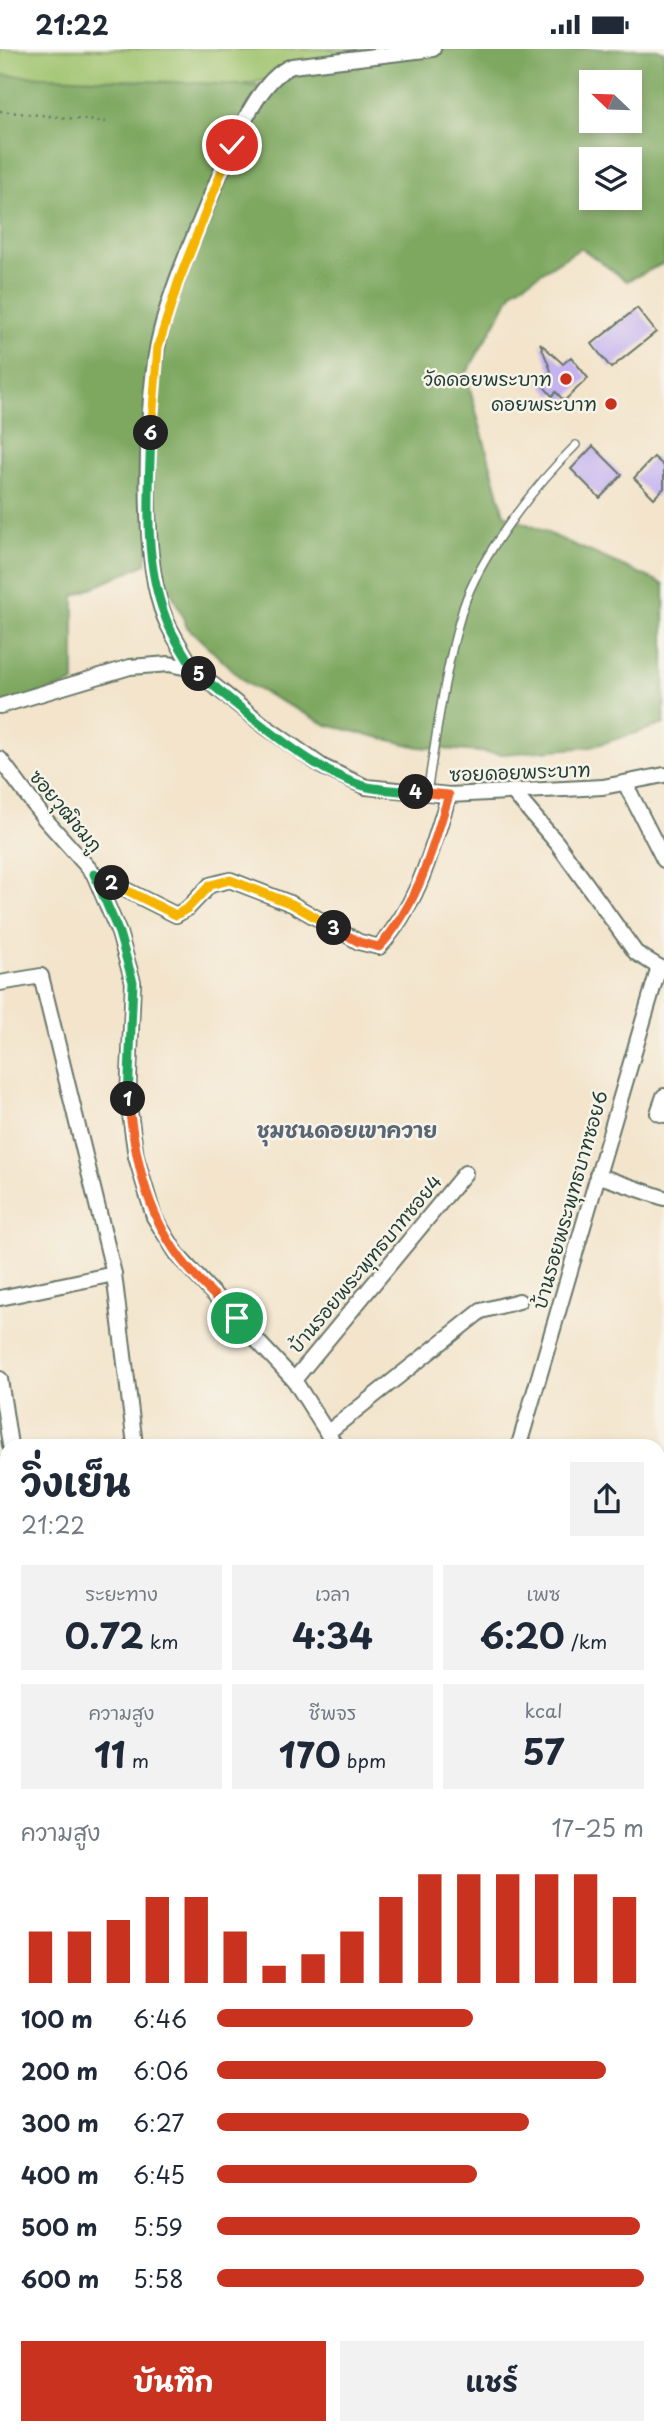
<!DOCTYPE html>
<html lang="th">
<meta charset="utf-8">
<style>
body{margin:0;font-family:"Playpen Sans","Playpen Sans Thai",sans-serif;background:#f2f2f3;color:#1f2937;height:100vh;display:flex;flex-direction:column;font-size:26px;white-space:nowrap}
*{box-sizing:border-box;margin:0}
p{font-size:23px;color:#747a83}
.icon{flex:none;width:38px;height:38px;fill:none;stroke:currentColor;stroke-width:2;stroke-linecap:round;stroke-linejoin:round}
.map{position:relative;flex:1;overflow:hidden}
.details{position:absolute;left:0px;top:1390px;width:665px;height:996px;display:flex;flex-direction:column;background:#fff;border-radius:21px 21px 0 0;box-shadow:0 4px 10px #0003}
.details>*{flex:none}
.needle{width:46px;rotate:293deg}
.controls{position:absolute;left:579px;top:21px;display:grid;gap:14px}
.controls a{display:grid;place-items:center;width:63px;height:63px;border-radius:0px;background:#fff;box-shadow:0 4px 10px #0003;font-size:35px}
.pin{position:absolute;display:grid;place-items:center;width:60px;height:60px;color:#fff;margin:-30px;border:4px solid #fff;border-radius:50%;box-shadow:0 2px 7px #0007}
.km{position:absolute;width:35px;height:35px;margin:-18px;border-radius:50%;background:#222;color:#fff;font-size:19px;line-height:35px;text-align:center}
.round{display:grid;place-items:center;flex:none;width:74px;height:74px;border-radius:0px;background:#f2f2f3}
.summary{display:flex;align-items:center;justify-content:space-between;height:119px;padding:0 21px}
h1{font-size:38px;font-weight:700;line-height:52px}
.stats{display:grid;grid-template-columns:repeat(3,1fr);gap:10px;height:119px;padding:7px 21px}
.stats div{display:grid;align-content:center;border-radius:0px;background:#f2f2f3;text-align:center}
.stats b{font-size:35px;font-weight:700}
.stats small{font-size:19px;font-weight:400}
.stats p{font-size:19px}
.chart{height:196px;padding:14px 21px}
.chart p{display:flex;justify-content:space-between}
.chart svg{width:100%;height:126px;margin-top:7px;stroke:#c8321e;stroke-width:6}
.cta{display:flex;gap:14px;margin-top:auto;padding:14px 21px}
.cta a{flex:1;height:80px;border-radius:0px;background:#c8321e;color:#fff;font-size:28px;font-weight:700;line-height:80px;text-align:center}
.cta a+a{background:#f2f2f3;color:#1f2937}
ul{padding:0 21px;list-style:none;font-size:23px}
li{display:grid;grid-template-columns:112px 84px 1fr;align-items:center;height:52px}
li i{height:18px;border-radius:9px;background:#c8321e}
.status{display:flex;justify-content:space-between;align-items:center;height:49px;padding:0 35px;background:#fff;direction:ltr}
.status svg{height:19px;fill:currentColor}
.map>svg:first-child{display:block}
.green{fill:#9ec26c;stroke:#5e8050;stroke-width:2}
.forest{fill:#7ea860;stroke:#4e724a;stroke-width:2;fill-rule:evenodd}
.building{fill:#c4b2f1}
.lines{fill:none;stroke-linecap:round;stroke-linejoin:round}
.lane-casing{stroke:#697769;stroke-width:10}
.street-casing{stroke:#697769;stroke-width:18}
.path{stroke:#697769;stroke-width:2.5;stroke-dasharray:2 5;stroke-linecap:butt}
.lane{stroke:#fff;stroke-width:7}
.street{stroke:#fff;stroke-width:14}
.split-1-casing{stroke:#fff;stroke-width:14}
.split-2-casing{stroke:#fff;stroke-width:14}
.split-3-casing{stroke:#fff;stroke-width:14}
.split-4-casing{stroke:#fff;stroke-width:14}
.split-5-casing{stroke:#fff;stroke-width:14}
.split-6-casing{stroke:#fff;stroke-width:14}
.split-7-casing{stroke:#fff;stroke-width:14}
.split-1{stroke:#f0652b;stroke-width:9}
.split-2{stroke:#22a559;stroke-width:9}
.split-3{stroke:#f5b400;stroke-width:9}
.split-4{stroke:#f0652b;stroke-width:9}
.split-5{stroke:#22a559;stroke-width:9}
.split-6{stroke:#22a559;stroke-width:9}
.split-7{stroke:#f5b400;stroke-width:9}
.poi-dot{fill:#c8321e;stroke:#f7f3e8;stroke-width:2.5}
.labels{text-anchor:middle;stroke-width:5;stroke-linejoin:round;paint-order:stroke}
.poi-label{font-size:19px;fill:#1f3d34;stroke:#f7f3e8;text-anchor:end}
.street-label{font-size:19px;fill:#1f3d34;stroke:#f7f3e8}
.neighbourhood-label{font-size:21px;font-weight:bold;fill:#596676;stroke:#f7f3e8}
</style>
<div class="status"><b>21:22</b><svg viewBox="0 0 49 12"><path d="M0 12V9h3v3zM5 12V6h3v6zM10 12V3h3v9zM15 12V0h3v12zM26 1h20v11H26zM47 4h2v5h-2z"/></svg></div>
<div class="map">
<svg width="664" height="2384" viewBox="0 0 664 2384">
<rect width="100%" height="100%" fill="#f7f3e8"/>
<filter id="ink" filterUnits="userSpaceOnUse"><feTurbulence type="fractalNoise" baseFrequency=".0143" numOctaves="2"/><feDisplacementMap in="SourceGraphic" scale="14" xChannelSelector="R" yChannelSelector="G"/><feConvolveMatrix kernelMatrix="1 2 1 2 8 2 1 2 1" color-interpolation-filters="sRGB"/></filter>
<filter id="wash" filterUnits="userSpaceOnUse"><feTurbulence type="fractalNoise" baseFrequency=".00686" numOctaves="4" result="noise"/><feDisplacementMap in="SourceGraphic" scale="28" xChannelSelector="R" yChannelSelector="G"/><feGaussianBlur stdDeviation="1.57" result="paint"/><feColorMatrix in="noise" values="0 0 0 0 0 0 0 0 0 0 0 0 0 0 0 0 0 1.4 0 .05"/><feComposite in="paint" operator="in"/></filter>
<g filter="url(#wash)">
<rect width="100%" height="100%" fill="#f3e4cb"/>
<!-- green -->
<g class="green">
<path d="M0 0H426L195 45 0 36Z"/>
<path d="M658 1979 664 1982V2318L658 2311Z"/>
<path d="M7 2111V2378H95L88 2384H0V2120Z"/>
<path d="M193 2378H260L256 2384H214Z"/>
</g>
<!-- forest -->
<g class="forest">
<path d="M426 0H657L664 3V214L627 232 581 199 514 241 466 325 504 465 664 535V675L591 698 504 705 419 698 327 676 247 635 187 578 149 492 146 515 74 547V634L0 657V26L265 37 250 79 275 30ZM592 33H630V72H592ZM592 110H630V149H592Z"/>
<path d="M7 1684V2111L0 2120V1685Z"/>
<path d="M664 2326V2384H559L569 2378H658V2329Z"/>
<path d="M95 2378H193L214 2384H88Z"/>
</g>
<g id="blocks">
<!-- building -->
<g class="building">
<path d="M637 259 656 283 611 319 592 295Z"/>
<path d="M540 294 563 315 571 308 588 329 564 352 556 343 552 347 539 332 551 322Z"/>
<path d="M593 397 622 426 600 449 571 420Z"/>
<path d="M654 408 664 417V439L654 449 634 429Z"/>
</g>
</g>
</g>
<g filter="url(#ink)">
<use href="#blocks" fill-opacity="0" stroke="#697769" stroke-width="2"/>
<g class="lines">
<!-- lane casing -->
<g class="lane-casing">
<path id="lane" d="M427 744C437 682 445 619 463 559 480 506 536 435 576 396"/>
</g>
<!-- street casing -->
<g class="street-casing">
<g id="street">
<path d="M193 620C184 603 172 586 165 569 140 509 146 365 157 300 167 245 199 177 220 125 234 93 259 29 292 17L433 0"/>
<path d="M0 657 130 618 169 615 193 620 266 678 323 718 366 738 449 746 603 738 664 726"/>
<path d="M0 710 44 769 94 825 119 884 133 933 128 1050 136 1108 154 1168 179 1208 294 1331 335 1396"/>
<path d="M625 734 664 811"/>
<path d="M513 743 557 794 636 904 664 921"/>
<path d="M94 825 176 866 188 859 210 836 230 831 292 855 359 893 379 898C419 855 432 800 449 746"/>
<path d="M0 934 41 927 114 1225 135 1396"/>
<path d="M664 1047 658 1064 664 1066"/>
<path d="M597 1126 664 1149"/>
<path d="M0 1249 114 1225"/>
<path d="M0 1330 10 1396"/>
<path d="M294 1331 465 1124"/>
<path d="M327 1384 481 1262 519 1252"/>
<path d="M519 1396 659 918"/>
<path d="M658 1676 664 1670"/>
<path d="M658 1725 664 1738 658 1749"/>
<path d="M658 1922 664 1921"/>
<path d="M658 2332 664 2343"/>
</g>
</g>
<!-- path -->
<g class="path">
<path d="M0 62 106 73"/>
<path d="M479 2378 481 2383"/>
<path d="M263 2384 268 2378"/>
</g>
<!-- lane -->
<use href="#lane" class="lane"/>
<!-- street -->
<use href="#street" class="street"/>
</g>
</g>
<g class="lines" filter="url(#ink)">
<!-- split-1 casing -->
<g class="split-1-casing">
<path id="split-1" d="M128 1050C135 1106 145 1160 178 1206 194 1229 218 1249 237 1269"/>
</g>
<!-- split-2 casing -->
<g class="split-2-casing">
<path id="split-2" d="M112 834 94 825 119 884 133 933 128 1050"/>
</g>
<!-- split-3 casing -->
<g class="split-3-casing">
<path id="split-3" d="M112 834 176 866 188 859 210 836 230 831 292 855 334 879"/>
</g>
<!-- split-4 casing -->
<g class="split-4-casing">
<path id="split-4" d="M334 879 359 893 379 898C419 855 432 800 449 746L416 743"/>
</g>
<!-- split-5 casing -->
<g class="split-5-casing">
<path id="split-5" d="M199 625C243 660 313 725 368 738 383 741 400 742 416 743"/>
</g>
<!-- split-6 casing -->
<g class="split-6-casing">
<path id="split-6" d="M151 384C149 444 143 510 165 567 171 586 184 603 193 620L199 625"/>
</g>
<!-- split-7 casing -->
<g class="split-7-casing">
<path id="split-7" d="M151 384 158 298 178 234 232 96"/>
</g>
<!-- split-1 -->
<use href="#split-1" class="split-1"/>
<!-- split-2 -->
<use href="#split-2" class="split-2"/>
<!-- split-3 -->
<use href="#split-3" class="split-3"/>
<!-- split-4 -->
<use href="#split-4" class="split-4"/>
<!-- split-5 -->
<use href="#split-5" class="split-5"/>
<!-- split-6 -->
<use href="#split-6" class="split-6"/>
<!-- split-7 -->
<use href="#split-7" class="split-7"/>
</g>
<!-- markers -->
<g class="poi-dot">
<circle cx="566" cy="330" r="7"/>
<circle cx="611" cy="355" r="7"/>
</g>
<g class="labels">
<!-- poi labels -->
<g class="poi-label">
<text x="552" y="337">วัดดอยพระบาท</text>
<text x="597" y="362">ดอยพระบาท</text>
</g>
<!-- street labels -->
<g class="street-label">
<text transform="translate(520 723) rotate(-2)" y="7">ซอยดอยพระบาท</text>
<text transform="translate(66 762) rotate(50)" y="7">ซอยวุฒิชมภู</text>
<text transform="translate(570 1151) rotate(-74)" y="7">บ้านรอยพระพุทธบาทซอย6</text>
<text transform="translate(365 1215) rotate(-50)" y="7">บ้านรอยพระพุทธบาทซอย4</text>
</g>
<!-- neighbourhood labels -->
<g class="neighbourhood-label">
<text x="347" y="1089">ชุมชนดอยเขาควาย</text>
</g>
</g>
</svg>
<div class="controls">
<a><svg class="needle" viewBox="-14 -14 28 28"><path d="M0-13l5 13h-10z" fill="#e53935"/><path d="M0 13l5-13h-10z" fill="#747a83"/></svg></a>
<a><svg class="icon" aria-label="layers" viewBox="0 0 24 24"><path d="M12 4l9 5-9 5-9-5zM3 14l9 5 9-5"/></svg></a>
</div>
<div class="pin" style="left:237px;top:1269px;background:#1e9e55"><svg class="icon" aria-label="arrive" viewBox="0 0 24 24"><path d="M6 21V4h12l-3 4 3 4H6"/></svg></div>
<div class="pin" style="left:232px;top:96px;background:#d93025"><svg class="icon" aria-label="check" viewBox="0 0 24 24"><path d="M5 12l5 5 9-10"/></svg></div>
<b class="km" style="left:128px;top:1050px">1</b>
<b class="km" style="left:112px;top:834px">2</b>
<b class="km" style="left:334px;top:879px">3</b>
<b class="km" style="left:416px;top:743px">4</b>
<b class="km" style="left:199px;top:625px">5</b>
<b class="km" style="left:151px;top:384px">6</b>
<section class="details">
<div class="summary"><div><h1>วิ่งเย็น</h1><p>21:22</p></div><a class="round"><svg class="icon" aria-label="share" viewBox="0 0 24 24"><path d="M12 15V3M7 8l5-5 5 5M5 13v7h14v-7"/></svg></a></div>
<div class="stats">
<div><p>ระยะทาง</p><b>0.72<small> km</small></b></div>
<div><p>เวลา</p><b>4:34</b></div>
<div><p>เพซ</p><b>6:20<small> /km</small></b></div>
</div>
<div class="stats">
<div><p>ความสูง</p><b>11<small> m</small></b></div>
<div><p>ชีพจร</p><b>170<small> bpm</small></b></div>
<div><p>kcal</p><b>57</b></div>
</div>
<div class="chart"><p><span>ความสูง</span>17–25 m</p>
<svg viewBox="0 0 160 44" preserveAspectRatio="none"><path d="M5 44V26M15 44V26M25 44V22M35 44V14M45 44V14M55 44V26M65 44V38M75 44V34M85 44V26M95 44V14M105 44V6M115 44V6M125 44V6M135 44V6M145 44V6M155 44V14"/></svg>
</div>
<ul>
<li><b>100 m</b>6:46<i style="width:60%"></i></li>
<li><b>200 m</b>6:06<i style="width:91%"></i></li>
<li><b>300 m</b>6:27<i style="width:73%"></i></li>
<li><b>400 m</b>6:45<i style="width:61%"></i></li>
<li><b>500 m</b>5:59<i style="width:99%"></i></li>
<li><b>600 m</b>5:58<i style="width:100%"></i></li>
</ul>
<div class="cta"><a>บันทึก</a><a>แชร์</a></div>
</section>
</div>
